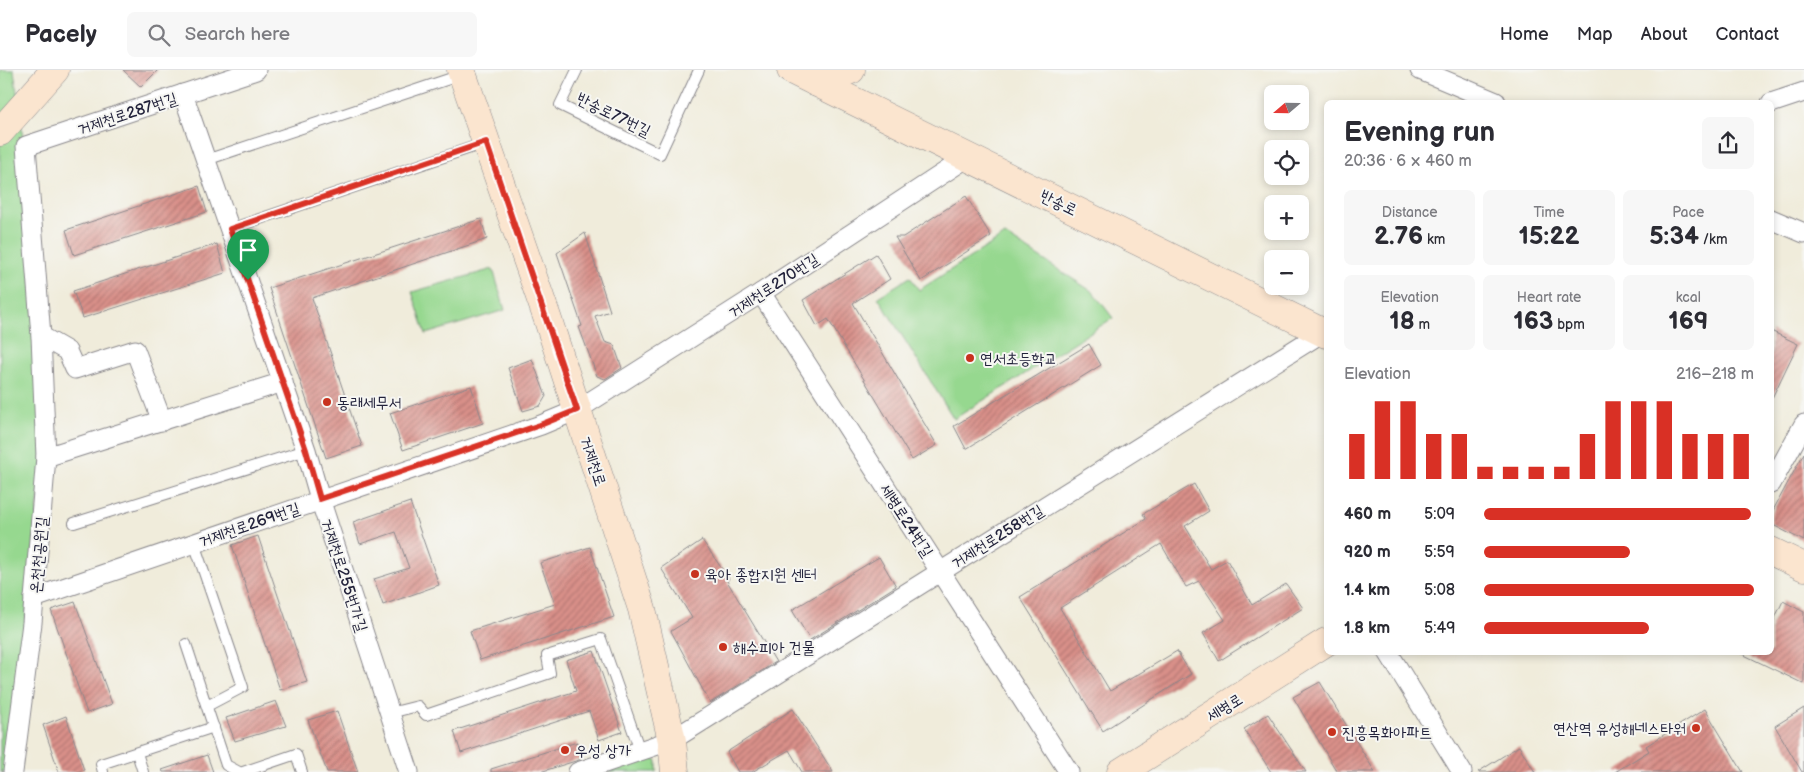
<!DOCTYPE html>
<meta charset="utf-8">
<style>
body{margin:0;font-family:"Balsamiq Sans","Poor Story",sans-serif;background:#f7f7f7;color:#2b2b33;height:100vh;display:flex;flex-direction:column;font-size:19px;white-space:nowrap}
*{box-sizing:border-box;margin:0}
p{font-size:16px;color:#7c7c81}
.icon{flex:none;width:28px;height:28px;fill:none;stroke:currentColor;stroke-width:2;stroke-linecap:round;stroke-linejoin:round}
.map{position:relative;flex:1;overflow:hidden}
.panel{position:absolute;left:1324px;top:30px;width:450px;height:555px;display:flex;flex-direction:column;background:#fff;border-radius:8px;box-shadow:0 2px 8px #0003}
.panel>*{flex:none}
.needle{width:32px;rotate:250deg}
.buttons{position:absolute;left:1264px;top:15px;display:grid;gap:10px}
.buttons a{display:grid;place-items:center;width:45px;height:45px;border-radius:8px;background:#fff;box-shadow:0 2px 8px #0003;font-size:25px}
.pin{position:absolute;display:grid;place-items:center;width:42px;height:42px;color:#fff;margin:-51px -21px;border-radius:50% 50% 50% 0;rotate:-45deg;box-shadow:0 0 5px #0007}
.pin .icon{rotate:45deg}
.round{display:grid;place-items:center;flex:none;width:52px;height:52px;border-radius:8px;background:#f7f7f7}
.overview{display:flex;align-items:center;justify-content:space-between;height:85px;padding:0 20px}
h1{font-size:28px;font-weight:700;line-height:38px}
.figures{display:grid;grid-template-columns:repeat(3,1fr);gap:8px;height:85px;padding:5px 20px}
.figures div{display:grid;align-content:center;border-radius:8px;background:#f7f7f7;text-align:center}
.figures b{font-size:25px;font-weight:700}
.figures small{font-size:14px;font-weight:400}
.figures p{font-size:14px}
.chart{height:140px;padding:10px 20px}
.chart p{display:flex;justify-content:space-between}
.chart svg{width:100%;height:90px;margin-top:5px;stroke:#d93025;stroke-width:6}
ul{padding:0 20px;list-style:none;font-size:16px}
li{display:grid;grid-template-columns:80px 60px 1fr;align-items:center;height:38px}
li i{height:12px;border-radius:6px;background:#d93025}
header{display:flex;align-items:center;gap:30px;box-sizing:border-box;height:70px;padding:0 25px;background:#fff;border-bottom:1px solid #e1e1e2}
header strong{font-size:24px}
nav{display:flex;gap:28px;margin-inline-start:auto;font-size:18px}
.search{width:350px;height:45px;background:#f7f7f7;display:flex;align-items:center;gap:12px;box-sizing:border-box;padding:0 18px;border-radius:8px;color:#7c7c81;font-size:19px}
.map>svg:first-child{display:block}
.park{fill:#96d88f;stroke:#5c7d65}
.building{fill:url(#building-hatch)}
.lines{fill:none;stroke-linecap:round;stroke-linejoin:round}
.lane-casing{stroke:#89878b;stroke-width:12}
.street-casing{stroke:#89878b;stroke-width:21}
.secondary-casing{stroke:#89878b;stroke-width:29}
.lane{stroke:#fff;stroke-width:10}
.street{stroke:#fff;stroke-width:19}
.secondary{stroke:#fbe5cf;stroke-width:28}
.route-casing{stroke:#fff;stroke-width:10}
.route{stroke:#d93025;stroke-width:6}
.poi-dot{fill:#c8321e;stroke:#f6f6f2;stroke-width:2}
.labels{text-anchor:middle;stroke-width:4;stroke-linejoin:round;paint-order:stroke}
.street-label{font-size:16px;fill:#22223b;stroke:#f6f6f2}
.poi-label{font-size:16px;fill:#22223b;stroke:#f6f6f2;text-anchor:start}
</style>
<header>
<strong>Pacely</strong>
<div class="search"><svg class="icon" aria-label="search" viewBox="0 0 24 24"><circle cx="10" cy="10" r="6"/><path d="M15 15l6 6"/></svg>Search here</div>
<nav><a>Home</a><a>Map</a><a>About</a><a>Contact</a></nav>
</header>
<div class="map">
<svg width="1804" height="702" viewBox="0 0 1804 702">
<defs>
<pattern id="building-hatch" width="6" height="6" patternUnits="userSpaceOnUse" patternTransform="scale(1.25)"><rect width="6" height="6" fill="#d99089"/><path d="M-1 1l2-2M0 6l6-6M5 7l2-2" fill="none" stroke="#b07571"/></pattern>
</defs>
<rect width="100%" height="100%" fill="#f6f6f2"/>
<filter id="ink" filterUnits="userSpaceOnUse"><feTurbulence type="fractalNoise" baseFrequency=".02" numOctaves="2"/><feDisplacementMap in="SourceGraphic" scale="10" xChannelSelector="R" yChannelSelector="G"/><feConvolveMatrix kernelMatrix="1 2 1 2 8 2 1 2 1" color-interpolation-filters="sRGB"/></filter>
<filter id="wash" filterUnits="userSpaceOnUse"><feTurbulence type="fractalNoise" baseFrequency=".0096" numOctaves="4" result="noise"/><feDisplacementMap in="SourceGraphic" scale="20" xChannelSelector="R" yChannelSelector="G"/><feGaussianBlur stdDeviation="1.12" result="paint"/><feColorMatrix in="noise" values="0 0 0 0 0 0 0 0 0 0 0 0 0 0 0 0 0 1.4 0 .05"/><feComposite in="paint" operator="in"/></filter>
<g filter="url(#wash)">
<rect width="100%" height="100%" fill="#f0ecdb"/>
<!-- park -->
<g class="park">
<path d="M0 0H14L23 68 43 388 9 702H0Z"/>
<path d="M1005 165 1093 222 1113 248 954 349 878 227 910 207 919 220Z"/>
<path d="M493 199 505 240 426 264 412 222Z"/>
<path d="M650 688 657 691V702H608Z"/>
</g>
<g id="blocks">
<!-- building -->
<g class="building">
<path d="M123 0H158L141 17Z"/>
<path d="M199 116 207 142 74 185 66 160Z"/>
<path d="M966 126 991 166 921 211 895 167H903Z"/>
<path d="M481 149 487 169 312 228 362 376 326 388 269 218Z"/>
<path d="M585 163 610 241 595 246 605 272 614 275 622 298 605 309 597 306 579 257 582 256 557 183Z"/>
<path d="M217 174 225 203 83 248 73 221Z"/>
<path d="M876 184 890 209 853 233 937 375 912 390 828 249 817 256 803 230Z"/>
<path d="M1771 261 1798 274 1771 330Z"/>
<path d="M1089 274 1101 295 966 379 954 356Z"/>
<path d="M532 289 546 326 540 336 523 341 508 298Z"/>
<path d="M471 316 483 353 403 380 390 343Z"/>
<path d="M1804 383V471L1771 454V444Z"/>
<path d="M1194 414 1209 441 1185 456 1211 499 1227 490 1252 535 1286 514 1303 538 1219 591 1203 563 1225 550 1199 511 1186 517 1161 474 1060 538 1110 621 1177 581 1191 604 1103 661 1020 527 1146 449 1143 444Z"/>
<path d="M410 432 439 515 383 535 374 509 409 498 396 462 360 474 353 452Z"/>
<path d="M258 466 307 612 280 620 232 475Z"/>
<path d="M702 470 729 509 727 511 776 592 710 633 671 561 692 548 661 498Z"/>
<path d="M590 477 614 547 480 590 470 561 555 534 540 493Z"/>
<path d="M879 487 896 516 810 570 792 540Z"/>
<path d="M1783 531 1804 542V614L1738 582H1771V556Z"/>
<path d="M75 532 112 634 87 643 51 540Z"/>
<path d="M594 581 622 662 599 670 589 641 461 683 454 661 576 621 566 590Z"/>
<path d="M1320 612 1375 702H1337L1293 627Z"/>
<path d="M276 631 286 656 235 671 226 648Z"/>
<path d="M1804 638V702H1802L1775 656Z"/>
<path d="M793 639 833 702H802L789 680 752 702H738L727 682Z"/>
<path d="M1705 639 1743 702H1615L1649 681 1646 676Z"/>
<path d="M337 641 358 702H327L308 650Z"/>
<path d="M1268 644 1306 702H1271L1244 659Z"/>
<path d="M66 646 84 700 77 702H59L43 655Z"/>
<path d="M577 672 582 689 540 702H491V699Z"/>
<path d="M1519 676 1535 702H1478Z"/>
<path d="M207 685 213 702H163L162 700Z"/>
</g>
</g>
</g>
<g filter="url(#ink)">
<use href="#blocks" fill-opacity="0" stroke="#89878b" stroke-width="1"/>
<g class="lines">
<!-- lane casing -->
<g class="lane-casing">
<g id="lane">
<path d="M577 0 560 35 660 84 699 0"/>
<path d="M206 90 461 5"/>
<path d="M230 159 485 73"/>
<path d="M74 453 306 380"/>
<path d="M194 473 243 617 207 636"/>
<path d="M186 574 226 695 239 702"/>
<path d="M390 643 418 636 426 645 550 603 547 586 601 569 640 681"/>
<path d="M137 683 143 702"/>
<path d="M103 702 101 694 214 657"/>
<path d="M243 702 296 684 302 702"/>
</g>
</g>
<!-- street casing -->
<g class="street-casing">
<g id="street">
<path d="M1420 0 1496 32"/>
<path d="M183 24 306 380 320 429 409 702"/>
<path d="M1771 33 1804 22"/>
<path d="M1771 149 1804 163"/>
<path d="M761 223 1069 702"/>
<path d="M41 266 67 281 75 299 135 280 162 351"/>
<path d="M46 387 283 312"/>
<path d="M1771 414 1804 354"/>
<path d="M34 528 541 355 577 340 761 223 968 87"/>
<path d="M1388 582 1462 702"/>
<path d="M13 702 32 553 46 387 41 266 26 76 256 0"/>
<path d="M578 702 672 670 1323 262"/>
</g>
</g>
<!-- secondary casing -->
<g class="secondary-casing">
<g id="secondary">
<path d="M461 0 548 250 642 539 672 671 675 702"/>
<path d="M791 0 1326 264"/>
<path d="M815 12 851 0"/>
<path d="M0 62 55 0"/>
<path d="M1771 481 1804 497"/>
<path d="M1121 702 1326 572"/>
</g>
</g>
<!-- lane -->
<use href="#lane" class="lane"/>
<!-- street -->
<use href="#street" class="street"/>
<!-- secondary -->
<use href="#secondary" class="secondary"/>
</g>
</g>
<g class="lines" filter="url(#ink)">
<!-- route casing -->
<g class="route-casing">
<path id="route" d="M486 72 577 340 540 355 320 429 306 380 230 159Z"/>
</g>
<!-- route -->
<use href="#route" class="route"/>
</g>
<!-- markers -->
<g class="poi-dot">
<circle cx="970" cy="288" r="5"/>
<circle cx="327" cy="332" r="5"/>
<circle cx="695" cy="504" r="5"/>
<circle cx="723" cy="577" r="5"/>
<circle cx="1696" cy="658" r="5"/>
<circle cx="1332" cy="662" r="5"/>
<circle cx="565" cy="680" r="5"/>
</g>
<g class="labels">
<!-- street labels -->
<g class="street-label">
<text transform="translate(127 43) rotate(-18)" y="6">거제천로287번길</text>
<text transform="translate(614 44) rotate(26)" y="6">반송로77번길</text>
<text transform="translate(1059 132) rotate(26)" y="6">반송로</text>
<text transform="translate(773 215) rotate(-33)" y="6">거제천로270번길</text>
<text transform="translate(594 391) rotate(72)" y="6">거제천로</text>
<text transform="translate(907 450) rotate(57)" y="6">세병로24번길</text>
<text transform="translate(249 454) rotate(-19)" y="6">거제천로269번길</text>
<text transform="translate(997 466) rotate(-32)" y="6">거제천로258번길</text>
<text transform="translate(38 485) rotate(-85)" y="6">온천천공원길</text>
<text transform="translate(345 505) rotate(72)" y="6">거제천로255번가길</text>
<text transform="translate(1224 637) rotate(-32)" y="6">세병로</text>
</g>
<!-- poi labels -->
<g class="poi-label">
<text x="980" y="294">연서초등학교</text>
<text x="337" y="338">동래세무서</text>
<text x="705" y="510">육아 종합지원 센터</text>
<text x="733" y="583">해수피아 건물</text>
<text x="1686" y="664" text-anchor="end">연산역 유성해네스타워</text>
<text x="1342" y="668">진흥목화아파트</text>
<text x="575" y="686">우성 상가</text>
</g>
</g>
</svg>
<div class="buttons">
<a><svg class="needle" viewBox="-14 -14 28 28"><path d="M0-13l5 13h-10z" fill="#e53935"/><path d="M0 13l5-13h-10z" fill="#7c7c81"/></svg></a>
<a><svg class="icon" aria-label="locate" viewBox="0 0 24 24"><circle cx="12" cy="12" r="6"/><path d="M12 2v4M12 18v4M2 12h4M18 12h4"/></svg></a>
<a>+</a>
<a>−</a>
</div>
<div class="pin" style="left:248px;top:210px;background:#1e9e55"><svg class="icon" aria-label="arrive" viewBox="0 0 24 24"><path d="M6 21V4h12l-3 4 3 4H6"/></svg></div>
<section class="panel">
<div class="overview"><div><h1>Evening run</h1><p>20:36 · 6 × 460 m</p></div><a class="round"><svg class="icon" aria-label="share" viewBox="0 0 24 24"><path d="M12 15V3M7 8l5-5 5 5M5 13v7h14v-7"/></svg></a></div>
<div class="figures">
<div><p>Distance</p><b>2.76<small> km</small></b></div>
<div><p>Time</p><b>15:22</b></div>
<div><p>Pace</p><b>5:34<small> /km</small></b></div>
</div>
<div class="figures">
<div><p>Elevation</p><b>18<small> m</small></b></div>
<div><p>Heart rate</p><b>163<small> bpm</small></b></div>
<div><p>kcal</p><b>169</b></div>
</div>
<div class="chart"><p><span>Elevation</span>216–218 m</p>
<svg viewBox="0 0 160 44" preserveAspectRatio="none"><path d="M5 44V22M15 44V6M25 44V6M35 44V22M45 44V22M55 44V38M65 44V38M75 44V38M85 44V38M95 44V22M105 44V6M115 44V6M125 44V6M135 44V22M145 44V22M155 44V22"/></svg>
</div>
<ul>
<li><b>460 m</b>5:09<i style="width:99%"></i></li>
<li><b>920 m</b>5:59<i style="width:54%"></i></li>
<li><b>1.4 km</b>5:08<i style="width:100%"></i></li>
<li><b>1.8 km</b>5:49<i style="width:61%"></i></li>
</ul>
</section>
</div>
